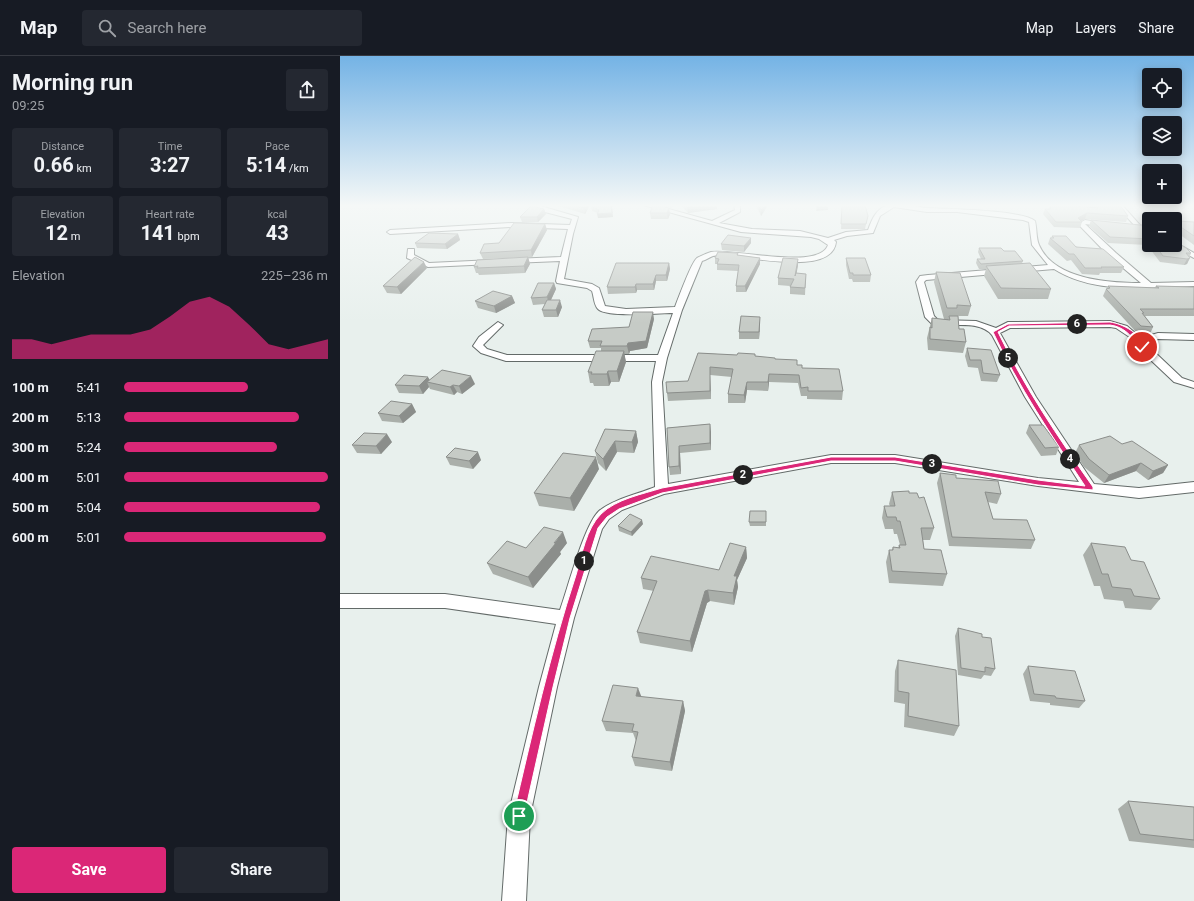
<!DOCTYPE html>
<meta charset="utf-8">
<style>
body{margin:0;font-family:Roboto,sans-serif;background:#242831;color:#f1f3f6;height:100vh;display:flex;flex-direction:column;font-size:15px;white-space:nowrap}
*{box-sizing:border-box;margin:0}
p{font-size:13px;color:#9ea1a6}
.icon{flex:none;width:22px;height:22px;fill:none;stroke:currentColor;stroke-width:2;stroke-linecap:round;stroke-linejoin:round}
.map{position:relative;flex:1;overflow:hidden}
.drawer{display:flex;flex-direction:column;background:#171b24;width:340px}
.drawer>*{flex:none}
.fabs{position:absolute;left:802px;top:12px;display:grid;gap:8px}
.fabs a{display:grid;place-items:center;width:40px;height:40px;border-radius:4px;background:#171b24;box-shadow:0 2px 10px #0003;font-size:20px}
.pin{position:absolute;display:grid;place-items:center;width:34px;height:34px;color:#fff;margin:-17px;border:2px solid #fff;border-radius:50%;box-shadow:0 1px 4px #0007}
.km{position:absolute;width:20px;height:20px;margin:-10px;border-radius:50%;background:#222;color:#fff;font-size:11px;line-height:20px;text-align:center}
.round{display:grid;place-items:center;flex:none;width:42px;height:42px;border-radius:4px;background:#242831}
.headline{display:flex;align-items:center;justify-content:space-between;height:68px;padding:0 12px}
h1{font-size:22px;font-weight:700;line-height:30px}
.figures{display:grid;grid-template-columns:repeat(3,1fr);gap:6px;height:68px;padding:4px 12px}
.figures div{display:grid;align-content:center;border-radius:4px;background:#242831;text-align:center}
.figures b{font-size:20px;font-weight:700}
.figures small{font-size:11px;font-weight:400}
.figures p{font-size:11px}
.chart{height:112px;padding:8px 12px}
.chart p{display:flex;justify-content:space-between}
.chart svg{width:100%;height:72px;margin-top:4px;fill:#db2777;opacity:.7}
.cta{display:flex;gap:8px;margin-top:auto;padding:8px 12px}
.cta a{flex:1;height:46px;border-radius:4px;background:#db2777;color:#fff;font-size:16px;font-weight:700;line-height:46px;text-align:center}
.cta a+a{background:#242831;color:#f1f3f6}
ul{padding:0 12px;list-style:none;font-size:13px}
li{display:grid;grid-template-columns:64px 48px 1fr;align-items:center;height:30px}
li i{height:10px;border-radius:5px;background:#db2777}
header{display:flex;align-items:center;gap:24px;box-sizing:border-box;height:56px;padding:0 20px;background:#171b24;border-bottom:1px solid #363941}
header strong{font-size:19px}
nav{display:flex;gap:22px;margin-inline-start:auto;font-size:14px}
.search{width:280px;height:36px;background:#242831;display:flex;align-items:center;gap:10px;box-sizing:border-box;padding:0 14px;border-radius:4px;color:#9ea1a6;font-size:15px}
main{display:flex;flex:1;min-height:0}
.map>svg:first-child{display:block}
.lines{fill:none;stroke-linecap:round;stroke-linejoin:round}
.minor-casing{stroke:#636a68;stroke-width:2}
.minor{fill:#fff;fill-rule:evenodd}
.wall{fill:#aaafaa}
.shaded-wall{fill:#8b8e8b}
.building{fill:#c6cbc6;stroke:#8b8e8b}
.route{fill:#db2777;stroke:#fff}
</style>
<header>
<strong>Map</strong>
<div class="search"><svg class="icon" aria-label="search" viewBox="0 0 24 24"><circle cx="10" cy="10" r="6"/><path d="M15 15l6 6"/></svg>Search here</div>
<nav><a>Map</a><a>Layers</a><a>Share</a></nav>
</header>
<main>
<section class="drawer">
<div class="headline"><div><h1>Morning run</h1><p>09:25</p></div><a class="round"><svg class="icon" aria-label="share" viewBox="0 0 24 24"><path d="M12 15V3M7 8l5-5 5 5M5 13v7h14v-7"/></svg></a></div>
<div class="figures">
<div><p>Distance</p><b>0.66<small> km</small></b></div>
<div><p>Time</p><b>3:27</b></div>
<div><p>Pace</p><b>5:14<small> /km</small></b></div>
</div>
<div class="figures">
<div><p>Elevation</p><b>12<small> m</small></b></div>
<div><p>Heart rate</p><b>141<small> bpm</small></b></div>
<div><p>kcal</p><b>43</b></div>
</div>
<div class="chart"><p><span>Elevation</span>225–236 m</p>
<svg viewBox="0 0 160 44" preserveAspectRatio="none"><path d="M0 44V32L10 32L20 35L30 32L40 29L50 29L60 29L70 26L80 18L90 9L100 6L110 12L120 23L130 35L140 38L150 35L160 32V44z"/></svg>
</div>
<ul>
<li><b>100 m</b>5:41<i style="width:61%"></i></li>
<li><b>200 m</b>5:13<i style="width:86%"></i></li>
<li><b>300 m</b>5:24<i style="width:75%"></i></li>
<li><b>400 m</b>5:01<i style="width:100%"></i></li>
<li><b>500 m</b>5:04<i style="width:96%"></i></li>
<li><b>600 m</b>5:01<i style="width:99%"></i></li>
</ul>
<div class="cta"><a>Save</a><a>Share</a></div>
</section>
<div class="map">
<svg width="854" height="845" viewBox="0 0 854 845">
<rect width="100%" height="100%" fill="#e8f0ed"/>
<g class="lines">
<!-- minor casing -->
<g class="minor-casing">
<g id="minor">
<path d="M189 149H197L238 161 233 178 224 223 252 228 259 232 265 250 286 253 335 251C338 243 352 205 357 202 361 200 367 197 371 196 394 192 479 215 488 189L479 183 471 181 401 176 303 149 318 150 372 165 395 154 394 149H400V156L379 167 412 173 460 175 488 182 506 176 528 174C532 163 536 153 548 149 560 145 575 151 587 152 608 153 682 154 695 165 697 173 696 182 699 189 714 224 770 227 801 227L770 201 738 168 745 164 770 168 771 169 768 171 745 168 776 197 811 227 854 226V230C808 231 755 239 714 213L586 224 584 226 594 260 598 264 636 265 656 272 668 266 770 265 787 270 801 282 818 277 854 278V284L818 283 806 288 842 322 854 326V332L834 326 799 293 791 282 776 272 770 271 670 272 660 277 696 341 754 428 799 432 854 426V436L799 442 698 430 555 407H491L324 438 282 454 269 463 262 473 234 562 217 631 190 760 186 845H162L168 760 199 631 216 568 105 552H0V538H105L220 554C228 532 244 469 259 455 274 443 298 438 315 431L312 326 316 305H166L141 297 133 290 139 281 158 266 163 269 143 289 147 293 167 299H318L333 257C319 257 267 262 258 253 254 249 254 241 252 235L247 232 217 227 216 225 220 205 172 207 168 205 172 203 221 201 228 173 171 171 50 178 47 176 50 174 171 167 230 169 232 163 201 155ZM554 151 587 156H617L683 164 689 166 692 189 708 209 588 219 580 220 576 226 585 261 592 268C610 272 639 263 652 279L685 341 739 426 698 422 555 399H491L328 428 322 326 327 302 342 254 362 205C366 204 370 201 373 200 397 196 491 224 496 186L494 184 507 180 533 177 540 160Z"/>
<path d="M776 149H782L799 168 809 174V179L795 170Z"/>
<path d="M835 186 854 197V202L832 190 835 189Z"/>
<path d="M68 193H74V199L89 207 153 204 157 206 153 208 88 211 67 202Z"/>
</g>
</g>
<!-- minor -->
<use href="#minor" class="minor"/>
</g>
<!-- wall -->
<g class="wall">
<path d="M215 149H250L245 158Z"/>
<path d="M322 149H333L332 152Z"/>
<path d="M341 149H377V153L348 157Z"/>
<path d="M416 149H428L421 160Z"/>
<path d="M502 149 528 160 525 173H501Z"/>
<path d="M745 149H780L788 160 786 166 745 163 741 165 742 166 740 172 714 171 703 158 705 153H709L710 151H734V150L748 151Z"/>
<path d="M251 150 273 161 258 162V157L252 155Z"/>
<path d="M329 152 330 158 328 163H311L310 157Z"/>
<path d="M204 153 206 158 198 166H182L180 161Z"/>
<path d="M751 164 809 173V189H835L851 197 847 208 844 209 820 206 807 189 768 187 749 170Z"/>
<path d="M808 165H809V173L806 170Z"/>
<path d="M835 165 854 166V189L835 175Z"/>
<path d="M205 168 207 174 192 201 143 203 140 197 159 187Z"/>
<path d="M118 178 120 184 107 193 77 192 75 187Z"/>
<path d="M712 180 784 211 781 217H760L759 219 742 218 731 204 727 205 708 188 710 182H711Z"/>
<path d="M411 182V187L404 196 382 194 381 188Z"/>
<path d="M639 192 664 195 683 205 682 207 711 233 708 243H658L644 220 646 213H639L636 207 637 203H641L638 196Z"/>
<path d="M398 197V199L420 202V208L406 236H396V230L398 215 377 214V208H375V202Z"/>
<path d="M188 201 190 208 185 217 139 219 138 217H136L134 211Z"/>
<path d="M506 202 531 219 530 226H513L512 223H509L506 209Z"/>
<path d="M329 207 330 213 327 225H316L314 234H297L296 237 268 238 267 231Z"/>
<path d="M458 209 456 218H466L465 239 450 238V230L438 229V222Z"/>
<path d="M87 212 61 238 47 237 43 230Z"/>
<path d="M596 216 631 250 628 260H618L619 273 626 286 623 297 588 294 587 282 592 262 608 264V263H604L594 226Z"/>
<path d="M214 227 216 233 211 244 222 251 218 261H204L202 254 205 248 193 249 191 242Z"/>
<path d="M768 230 814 232 816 230 854 231V260H805L813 271 810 278 797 277 763 240 766 233H767Z"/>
<path d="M172 240 175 247 156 257 138 252 135 245Z"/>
<path d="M314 263 307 292 290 295 289 298H284L286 306 279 326H271L269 330H254L253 327H250L248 316 261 295V292H250L248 285Z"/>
<path d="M420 268 419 283H399V276Z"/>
<path d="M627 292 660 319 657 326 641 325 638 312 628 311 625 300Z"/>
<path d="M358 297 397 299 415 298V300L435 304 457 309 462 312 503 335 502 344 467 343V340H461L458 327 429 326 428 335 407 334 405 347H388V338L392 321 370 319 371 343 328 345 327 337 348 325Z"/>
<path d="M89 324 135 328 122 338 117 336 114 339 90 333 89 331 83 338 59 337 55 329Z"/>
<path d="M72 348 76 356 63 367 42 365 38 357Z"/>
<path d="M370 368 371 394 340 397 341 418 330 419 329 411 327 372Z"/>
<path d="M689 369 719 391 716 399 701 400 686 377Z"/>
<path d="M265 373 296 375 298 386 294 397 277 396 266 415 258 407 255 395Z"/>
<path d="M52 386 41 398 17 397 12 389Z"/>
<path d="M782 388 828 409 823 417 808 424 796 415 764 427 744 411 735 397 739 389Z"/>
<path d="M106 401 141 404 133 413 110 409Z"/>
<path d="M259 413 234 455 199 450 194 437Z"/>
<path d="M600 417 616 422 661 438 657 448 648 446 653 463 695 484 691 493 609 490 597 427Z"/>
<path d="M552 436 569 437 579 442 594 472 590 484H583L584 493 607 518 603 530 549 527 546 506 549 494H552L553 491 558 492 559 489H560L557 478H554L553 473H545L542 462 544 450H550L549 448Z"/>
<path d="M426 455V470H410L409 466Z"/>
<path d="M303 468 292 480 279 475 278 470Z"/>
<path d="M227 487 220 496 221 498 193 532 153 518 147 507 186 492Z"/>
<path d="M751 487 791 504 820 543 811 554 785 552 783 545 764 543 760 530H754L743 499Z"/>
<path d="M406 491 407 502 397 524 398 531 394 549 370 545 367 547 352 596 300 587 297 576 314 535 303 533 301 522 379 514Z"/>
<path d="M618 572 642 581 655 613 651 620 644 619 641 623 618 619 615 580Z"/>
<path d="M558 604 619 670 614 680 564 671 565 648 554 646 555 615Z"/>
<path d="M688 610 745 645 739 652 710 649V647L690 645 683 618Z"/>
<path d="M301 641 343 645 345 655 332 715 295 710 292 701 296 685 293 677 266 675 262 665Z"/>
<path d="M788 745 854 751V792L789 785 778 753Z"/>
</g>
<!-- shaded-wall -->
<g class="shaded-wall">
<path d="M246 149H250L245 158 244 152Z"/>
<path d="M272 149 273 161 258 162 257 158Z"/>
<path d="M367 149H377V153L348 157 347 151Z"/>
<path d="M425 149H428L421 160V154Z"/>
<path d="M488 149V154L476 155 477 150Z"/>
<path d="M329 152 330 158 328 163 327 157Z"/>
<path d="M204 153 206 158 198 166 197 161Z"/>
<path d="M747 157 745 163 739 166 738 162Z"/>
<path d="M205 168 207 174 192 201 191 194Z"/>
<path d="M118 178 120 184 107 193 105 188Z"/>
<path d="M411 182V187L404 196V190Z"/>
<path d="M188 201 190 208 185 217 184 210Z"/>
<path d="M420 202V208L406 236 405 230Z"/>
<path d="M850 202 847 208 844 209 847 203Z"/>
<path d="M458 203V209L455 227V220Z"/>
<path d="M84 206 87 212 61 238 57 231Z"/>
<path d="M329 207 330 213 327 225 326 219Z"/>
<path d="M316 219V225L314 234 313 228Z"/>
<path d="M214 227 216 233 209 248 207 241Z"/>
<path d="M296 228 297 234 296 237 295 231Z"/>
<path d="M172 240 175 247 156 257 154 250Z"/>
<path d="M220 244 222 251 218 261 216 254Z"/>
<path d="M313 256 314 263 307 292 290 295 289 298 287 290 288 287Z"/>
<path d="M420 261V268L419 283V276Z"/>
<path d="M284 295 286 306 279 326 277 315Z"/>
<path d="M370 311V319L371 343 370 335Z"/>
<path d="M268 315 271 326 269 330 267 318Z"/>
<path d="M429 318V326L428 335V326Z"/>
<path d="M131 320 135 328 122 338 119 330Z"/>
<path d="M88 321 91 326H87L89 331 83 338 79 330Z"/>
<path d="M407 326V334L405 347 404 339Z"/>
<path d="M113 329 117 336 114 339 110 331Z"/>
<path d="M72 348 76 356 63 367 59 360Z"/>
<path d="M370 368 371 376V394L370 387Z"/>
<path d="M296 375 298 386 294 397 292 386Z"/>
<path d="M47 378 52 386 41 398 36 390Z"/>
<path d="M275 385 277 396 266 415 263 403Z"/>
<path d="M339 390 340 397 341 418 339 410Z"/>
<path d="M138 396 141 404 133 413 129 405Z"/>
<path d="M256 401 259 413 234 455 230 442Z"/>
<path d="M801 407 796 415 764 427 769 419Z"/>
<path d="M828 409 823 417 808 424 813 415Z"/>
<path d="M302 464 303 468 292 480 291 476Z"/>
<path d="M223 476 227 487 220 496 221 498 193 532 188 521Z"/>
<path d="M406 491 407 502 397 524 398 531 394 549 393 537 394 520Z"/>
<path d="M368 534 370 545 367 547 352 596 350 585 365 535Z"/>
<path d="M298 632 302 642 296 640Z"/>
<path d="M343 645 345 655 332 715 330 706Z"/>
</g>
<!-- building -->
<g class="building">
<path d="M231 149H246L244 152Z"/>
<path d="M255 149H271L272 157 257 158 259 154 251 150Z"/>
<path d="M313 149H316L329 152 327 157H310Z"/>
<path d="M345 149H367L347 151Z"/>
<path d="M418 149H425L421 154Z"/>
<path d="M476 149H488L477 150Z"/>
<path d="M502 149H525L528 160 526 168H501Z"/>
<path d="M754 149H780L788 160 747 157 738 162 742 166H716L705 153H711L710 151H735L734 150 758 152Z"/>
<path d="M191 150 204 153 197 161H180Z"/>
<path d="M751 164 800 169 809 173V183L770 181Z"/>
<path d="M835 165 854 166V180L835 167Z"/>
<path d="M174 167 205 168 191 194 140 197 144 188 159 187Z"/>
<path d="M89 177 118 178 105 188 75 187Z"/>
<path d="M388 179 411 182 404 190 381 188Z"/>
<path d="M712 180H726L736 191 763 193 784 211H761L762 212H745L734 198H729L710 182H714Z"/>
<path d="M835 186 846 192 851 197H846L850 202 847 203 823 200 815 189H835Z"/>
<path d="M639 192H661L664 195H675L683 205 641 208 637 203H645Z"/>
<path d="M378 196 398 197 397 199 420 202 405 230H396L399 209 377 208 379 203 375 202Z"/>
<path d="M75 201 84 206 57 231 43 230Z"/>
<path d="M188 201 184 210 137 212 138 210 134 211 137 204Z"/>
<path d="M443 202 458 203 455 220 456 217 466 218 465 232 450 231 454 223 438 222Z"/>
<path d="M506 202H525L531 219H513V217H510Z"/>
<path d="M276 207H329L326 219H316L313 228H296L295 231H267Z"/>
<path d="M690 207 711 233 661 232 646 210Z"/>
<path d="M596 216 620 217 631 250 617 249V252H607Z"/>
<path d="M198 227H214L207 241 191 242Z"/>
<path d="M768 230 819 232 816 230 854 231V253H800L804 257H802L813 271 801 270 766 233 770 232Z"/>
<path d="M153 235 172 240 154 250 135 245Z"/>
<path d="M207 244H220L216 254H202Z"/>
<path d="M293 256H313L306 285 288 287 287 290H260L262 285H248L252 273 289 271Z"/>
<path d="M401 260 420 261 419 276H399Z"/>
<path d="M609 260H618L619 273H624L626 286 590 283V271L592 272V262L610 264Z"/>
<path d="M627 292 651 294 660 319 643 317 641 304H630Z"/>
<path d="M256 295H284L277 315H268L267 318H251L252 316H248Z"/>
<path d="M358 297 397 299 398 297 415 298V300L435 302V303L457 304V309H462V312L499 313 503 335H468V331L461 332 459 319 429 318 428 326H407L404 339 388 338 393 313 370 311V335L327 337 326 326 348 325Z"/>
<path d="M102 314 131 320 119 330 113 329 110 331 87 326Z"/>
<path d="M64 319 88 321 79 330 55 329Z"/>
<path d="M51 345 72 348 59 360 38 357Z"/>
<path d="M370 368V387L339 390V410L329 411 327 372Z"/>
<path d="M689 369H703L719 391 705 392Z"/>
<path d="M265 373 296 375 292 386 275 385 263 403 255 395Z"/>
<path d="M24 377 47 378 36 390 12 389Z"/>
<path d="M770 380 782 388 792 385 828 409 813 415 801 407 769 419 749 403 739 389Z"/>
<path d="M115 392 138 396 129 405 106 401Z"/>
<path d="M223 397 256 401 230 442 194 437Z"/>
<path d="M600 417 616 419V422L658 425 661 438 645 436 653 463 687 464 695 484 612 481Z"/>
<path d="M569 435V437H577L579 442 584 441 594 472H581L584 493 601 494 607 518 552 515 549 494H553V491L560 492 559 489H566L560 465H557L556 461H547L544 450H555L552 436Z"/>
<path d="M410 455H426V466H409Z"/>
<path d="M290 458 302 464 291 476 278 470Z"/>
<path d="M204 471 223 476 214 487H216L188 521 147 507 167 485 186 492Z"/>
<path d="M390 487 406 491 394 520H397L393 537 368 534 365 535 350 585 297 576 317 525 301 522 311 500 379 514Z"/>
<path d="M751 487 785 491 791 504 804 506 820 543 794 540 791 533 772 531 768 518H762Z"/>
<path d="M618 572 642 578V581L651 582 655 613 645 611V616L621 612Z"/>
<path d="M558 604 616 614 619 670 568 660 569 637 558 635Z"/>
<path d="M688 610 735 615 745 645 716 642 715 640 694 638Z"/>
<path d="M273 629 298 632 296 640 343 645 330 706 292 701 298 676 292 675 294 668 262 665Z"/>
<path d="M788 745 854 751V784L800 778Z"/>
</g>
<!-- sky -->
<linearGradient id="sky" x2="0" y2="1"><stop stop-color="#74b3e5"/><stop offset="0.56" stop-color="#f5f8f7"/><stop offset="1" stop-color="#f5f8f7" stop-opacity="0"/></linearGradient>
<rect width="854" height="267" fill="url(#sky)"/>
<!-- route -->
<path class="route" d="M770 266C783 268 801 277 804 292H801C791 280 785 271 770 269L669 270 658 276C684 331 718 381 753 431V434L698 429 555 405H491L322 437 279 453 267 461 258 472 230 562 213 631 184 760 182 764 179 765 175 764 173 760C192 679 210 598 236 519 242 499 246 473 261 458 276 443 303 438 322 432L491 401H555L698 424 745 430C712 380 678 330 653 276L668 268Z"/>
</svg>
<div class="fabs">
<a><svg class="icon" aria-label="locate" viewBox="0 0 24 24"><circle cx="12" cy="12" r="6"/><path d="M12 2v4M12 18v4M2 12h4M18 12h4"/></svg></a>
<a><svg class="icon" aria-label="layers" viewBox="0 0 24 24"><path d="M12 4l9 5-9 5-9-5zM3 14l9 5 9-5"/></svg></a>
<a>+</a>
<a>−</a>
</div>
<div class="pin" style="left:179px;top:760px;background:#1e9e55"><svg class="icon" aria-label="arrive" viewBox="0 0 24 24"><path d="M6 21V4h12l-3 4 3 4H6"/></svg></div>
<div class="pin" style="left:802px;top:291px;background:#d93025"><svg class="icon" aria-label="check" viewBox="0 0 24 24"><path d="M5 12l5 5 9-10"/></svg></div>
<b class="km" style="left:244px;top:505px">1</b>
<b class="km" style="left:403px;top:419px">2</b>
<b class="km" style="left:592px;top:408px">3</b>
<b class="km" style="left:730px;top:403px">4</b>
<b class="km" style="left:668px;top:302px">5</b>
<b class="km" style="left:737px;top:268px">6</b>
</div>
</main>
